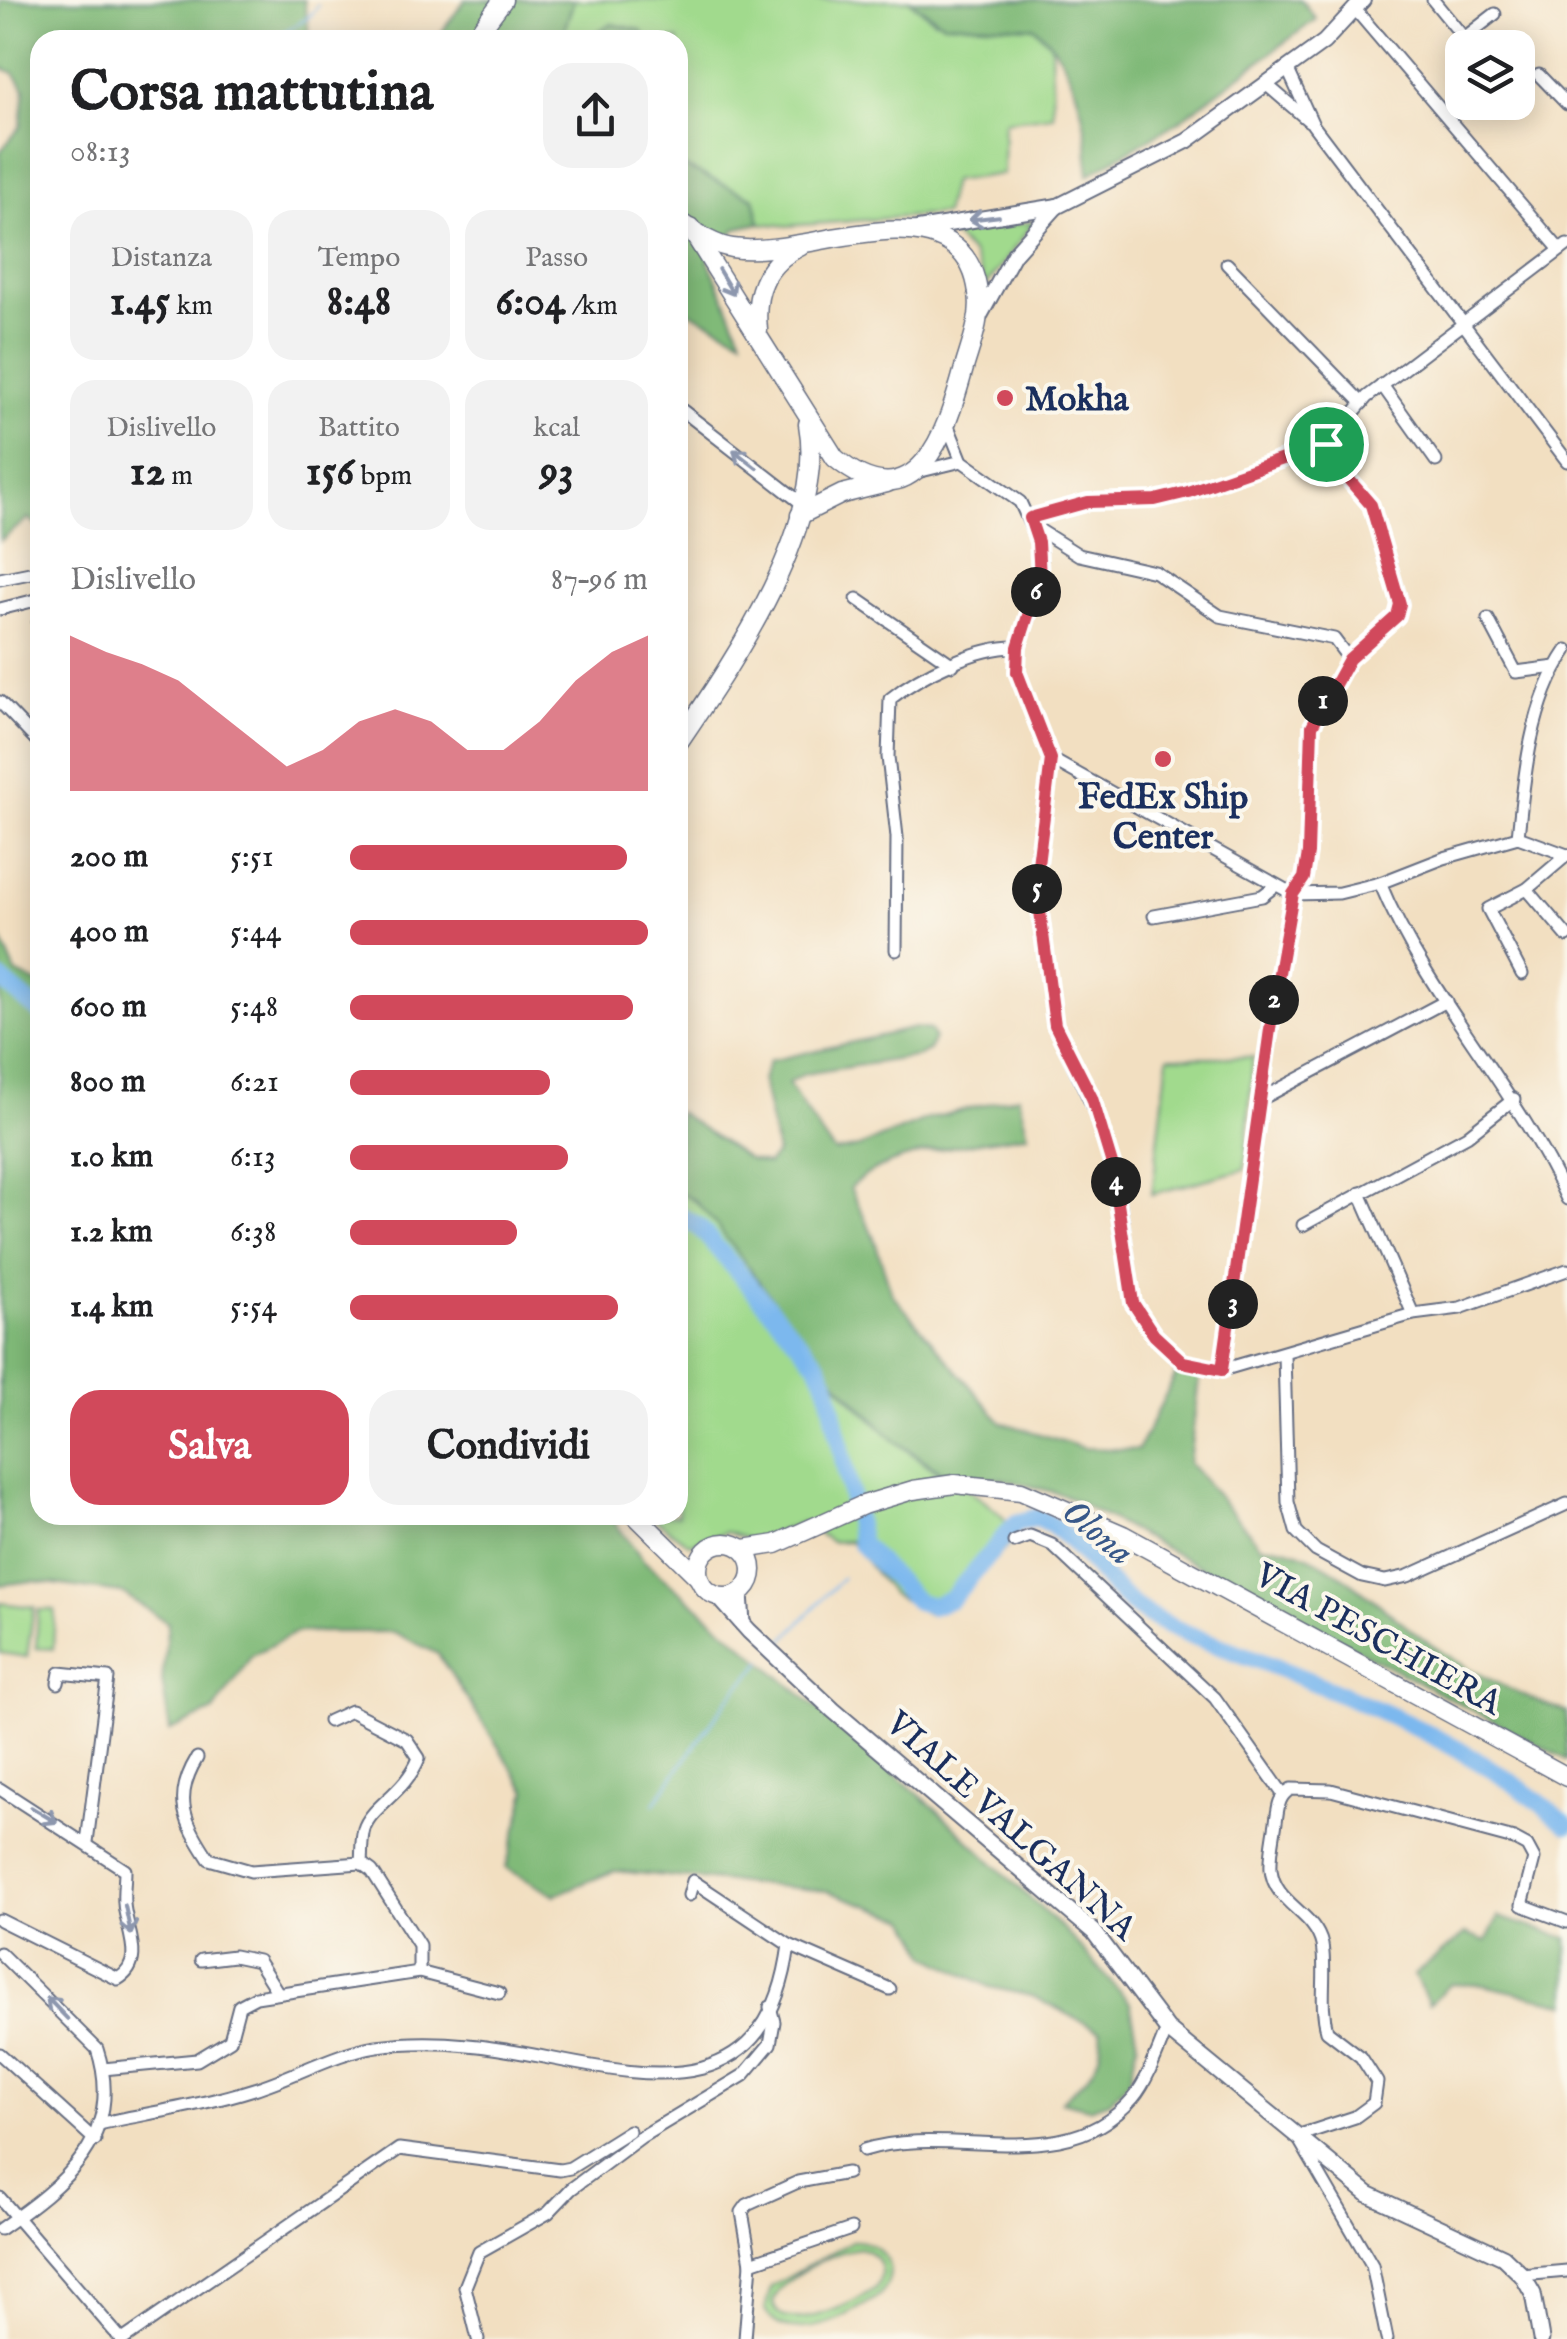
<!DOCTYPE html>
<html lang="it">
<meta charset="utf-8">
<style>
body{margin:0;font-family:"IM FELL English",serif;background:#f2f2f2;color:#202124;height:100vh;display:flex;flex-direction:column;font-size:38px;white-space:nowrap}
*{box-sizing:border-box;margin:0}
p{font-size:32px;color:#757577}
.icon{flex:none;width:55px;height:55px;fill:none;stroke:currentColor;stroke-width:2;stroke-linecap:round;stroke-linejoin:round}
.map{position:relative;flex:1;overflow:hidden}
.details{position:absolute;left:30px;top:30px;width:658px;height:1495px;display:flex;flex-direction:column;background:#fff;border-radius:30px;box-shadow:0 5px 25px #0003}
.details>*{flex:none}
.controls{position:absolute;left:1445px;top:30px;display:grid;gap:20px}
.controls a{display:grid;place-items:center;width:90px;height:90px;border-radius:20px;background:#fff;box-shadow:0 5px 25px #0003;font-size:50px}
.pin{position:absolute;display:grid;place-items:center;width:85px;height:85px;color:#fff;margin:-42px;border:5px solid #fff;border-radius:50%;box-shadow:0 2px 10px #0007}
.km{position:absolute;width:50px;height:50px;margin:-25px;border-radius:50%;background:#222;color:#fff;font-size:28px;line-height:50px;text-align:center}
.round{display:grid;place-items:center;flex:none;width:105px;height:105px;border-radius:30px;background:#f2f2f2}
.headline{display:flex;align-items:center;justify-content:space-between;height:170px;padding:0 40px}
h1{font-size:55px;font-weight:800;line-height:75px}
.stats{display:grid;grid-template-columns:repeat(3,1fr);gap:15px;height:170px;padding:10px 40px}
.stats div{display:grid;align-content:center;border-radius:25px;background:#f2f2f2;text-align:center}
.stats b{font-size:42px;font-weight:800}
.stats small{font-size:28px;font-weight:400}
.stats p{font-size:28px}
.chart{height:280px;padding:20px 40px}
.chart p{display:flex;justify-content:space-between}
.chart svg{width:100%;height:180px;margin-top:10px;fill:#d1495b;opacity:.7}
.button{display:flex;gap:20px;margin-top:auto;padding:20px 40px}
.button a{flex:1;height:115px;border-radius:30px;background:#d1495b;color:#fff;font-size:40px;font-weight:800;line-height:115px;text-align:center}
.button a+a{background:#f2f2f2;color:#202124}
ul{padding:0 40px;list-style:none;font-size:32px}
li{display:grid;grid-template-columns:160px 120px 1fr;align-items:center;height:75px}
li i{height:25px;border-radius:12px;background:#d1495b}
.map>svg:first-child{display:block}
.green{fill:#a1da8d;stroke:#5e8476;stroke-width:2.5;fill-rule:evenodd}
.forest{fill:#80ba78;stroke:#4e746b;stroke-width:2.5}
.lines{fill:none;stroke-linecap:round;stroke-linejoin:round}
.stream{stroke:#7cb8ee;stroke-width:2.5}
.river{stroke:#7cb8ee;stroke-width:18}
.minor-casing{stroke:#666d81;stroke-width:15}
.tertiary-casing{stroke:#666d81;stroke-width:18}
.secondary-casing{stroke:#666d81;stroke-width:19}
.primary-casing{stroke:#666d81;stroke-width:21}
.minor{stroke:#fff;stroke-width:11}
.tertiary{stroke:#fff;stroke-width:14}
.secondary{stroke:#fff;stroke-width:15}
.primary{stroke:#fff;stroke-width:18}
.oneway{stroke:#8d97ae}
.route-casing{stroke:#fff;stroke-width:20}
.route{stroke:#d1495b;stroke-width:12}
.poi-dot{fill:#d1495b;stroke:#fbf7ec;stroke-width:4}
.labels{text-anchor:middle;stroke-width:8;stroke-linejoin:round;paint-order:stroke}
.poi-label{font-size:35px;font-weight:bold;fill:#1b2f5e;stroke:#fbf7ec;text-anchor:start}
.street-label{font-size:35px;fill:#1b2f5e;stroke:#fbf7ec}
.water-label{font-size:38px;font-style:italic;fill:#385889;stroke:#fbf7ec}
</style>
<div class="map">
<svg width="1567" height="2339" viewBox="0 0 1567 2339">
<rect width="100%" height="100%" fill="#fbf7ec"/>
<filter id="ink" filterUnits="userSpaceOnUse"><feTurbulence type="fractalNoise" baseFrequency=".01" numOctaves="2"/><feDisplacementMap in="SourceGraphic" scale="20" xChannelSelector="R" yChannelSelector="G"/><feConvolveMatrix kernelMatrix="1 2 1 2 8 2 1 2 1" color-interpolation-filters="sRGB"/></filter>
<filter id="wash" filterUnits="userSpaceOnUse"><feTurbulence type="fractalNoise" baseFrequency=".0048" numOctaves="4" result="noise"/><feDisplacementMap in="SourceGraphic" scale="40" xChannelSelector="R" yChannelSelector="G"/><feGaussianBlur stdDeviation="2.25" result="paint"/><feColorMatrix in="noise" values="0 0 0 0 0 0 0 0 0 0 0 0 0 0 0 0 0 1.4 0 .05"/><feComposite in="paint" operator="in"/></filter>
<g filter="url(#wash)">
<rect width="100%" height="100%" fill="#f2dfc1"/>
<!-- green -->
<g class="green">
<path d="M574 0H909L934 20 1034 27 1051 44 1053 115 1004 121 1003 174 952 181 944 214 787 226 760 223 754 198 678 164V40H640L645 36 611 24 583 40H566L563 33Z"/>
<path d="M1034 222 986 286 972 254 948 231Z"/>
<path d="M1168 1057H1253L1245 1169 1152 1194Z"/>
<path d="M678 1192C716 1203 783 1314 809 1349 839 1389 876 1427 916 1457 956 1486 987 1494 1018 1535L962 1594 928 1614 891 1593 850 1541 831 1542 802 1522 755 1542 726 1532 689 1544 649 1515H678Z"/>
<path d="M0 1603 34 1607 27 1657 0 1653Z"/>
<path d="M38 1610H55L53 1649 36 1648Z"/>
<path d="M852 2241C879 2240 903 2269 881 2293 873 2302 858 2308 848 2314 821 2329 778 2339 765 2309L771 2287ZM860 2248C880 2254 887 2271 876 2288 853 2305 778 2339 773 2302 780 2278 835 2250 860 2248Z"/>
</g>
<!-- forest -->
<g class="forest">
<path d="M0 0H304L310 40H40V529L29 518 0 541V152L21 126 25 89 14 73 0 67Z"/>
<path d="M465 0H574L563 33 566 40H436Z"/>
<path d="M909 0H1301L1316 19 1179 121 1088 175C1090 127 1075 58 1034 27L943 23Z"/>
<path d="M611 24 641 30 645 37 583 40Z"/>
<path d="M678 164 754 198 760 223 737 228 708 260 742 338 678 306Z"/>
<path d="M0 936 16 973 40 985V1515H609L644 1561 937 1810 1073 1939 1130 2003 1138 2042 1130 2079 1110 2101 1089 2108 1061 2101C1086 2079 1104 2065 1101 2031L1032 1996 990 1987 929 1956 908 1919 827 1891 614 1871 554 1895 506 1868 527 1791 438 1654 393 1632H297L252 1655 214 1711 170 1731 162 1681 168 1623 122 1593 32 1581 0 1585Z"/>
<path d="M915 1028 930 1030 934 1038 929 1050 919 1056 804 1074 788 1083C793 1092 830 1149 835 1152L859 1147 928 1119 1018 1096 1028 1134C980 1143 884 1151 850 1188L873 1235 892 1294 1001 1422 1084 1448 1138 1450 1179 1368 1199 1378 1189 1463 1261 1546C1320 1542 1384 1613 1430 1644 1474 1674 1517 1695 1567 1712V1760L1064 1495 1000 1478 949 1477 894 1440 829 1374 714 1222 694 1200 678 1192V1112L748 1159 767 1164 777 1153 762 1080 769 1061Z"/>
<path d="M1498 1917 1567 1938V2004L1483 1985 1451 1984 1429 2004 1414 1975 1465 1934 1486 1942Z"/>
</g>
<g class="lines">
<!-- stream -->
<g class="stream">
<path d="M275 40C288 24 308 25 318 5"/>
<path d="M781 1643 842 1578"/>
<path d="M654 1804 728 1699 763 1661"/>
</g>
<!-- river -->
<g class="river">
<path d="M0 979 40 1012"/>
<path d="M678 1215 698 1226 818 1364 828 1386 861 1544 916 1601 932 1606 951 1599 1016 1523 1038 1517C1080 1537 1104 1589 1145 1613 1184 1636 1231 1649 1273 1666 1376 1707 1483 1751 1567 1825"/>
</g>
</g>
</g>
<g filter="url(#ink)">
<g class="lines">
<!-- minor casing -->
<g class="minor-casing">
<g id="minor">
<path d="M1433 0 1464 38 1495 14"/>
<path d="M1354 8 1560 250"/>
<path d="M1288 70 1313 125 1567 461"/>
<path d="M1539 75 1567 104"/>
<path d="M1267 85 1309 121"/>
<path d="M1227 264 1362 403"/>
<path d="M1382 385 1436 461"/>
<path d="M678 407 804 505"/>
<path d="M948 426 962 461 1020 502 1039 543 1041 578 1018 647 1017 672 1051 759 1036 881 1055 1025 1100 1122 1120 1205 1133 1303 1154 1335 1183 1363 1222 1370 1413 1314 1460 1308 1567 1270"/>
<path d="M917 472 962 461"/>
<path d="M1030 518 1088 502 1155 500 1189 492 1327 444 1367 397 1567 245"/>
<path d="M1033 526 1079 555 1155 572 1220 616 1334 639 1349 659"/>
<path d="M0 579 40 571"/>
<path d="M857 599 953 665"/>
<path d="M0 609 40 599"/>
<path d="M1488 619 1516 672 1556 667"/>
<path d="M38 622H40"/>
<path d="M0 702 40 744"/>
<path d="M1051 759 1293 894 1339 893 1380 883 1444 858 1518 837 1567 855"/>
<path d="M1518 837C1524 775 1531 702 1567 650"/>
<path d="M1380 883C1427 997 1516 1087 1567 1199"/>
<path d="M1527 889 1567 936"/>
<path d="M1154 916 1262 896 1275 886"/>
<path d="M896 950 897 837 888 757 890 699C921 674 978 646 1018 647"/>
<path d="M1522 974 1488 909 1527 889 1567 855"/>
<path d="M1261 1099 1446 1001"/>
<path d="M1360 1193 1413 1314"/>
<path d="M1303 1225 1467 1136 1514 1099"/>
<path d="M1284 1354 1288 1502 1296 1531 1316 1551 1362 1576 1385 1581 1408 1576 1567 1504"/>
<path d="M1222 1370 1274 1001 1293 894 1304 878 1308 853 1311 726 1349 659 1397 615 1401 603 1371 505 1333 460 1327 444"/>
<path d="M1014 1542 1030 1536 1052 1545 1215 1698 1283 1794"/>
<path d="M58 1683 60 1673 108 1678 87 1842"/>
<path d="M329 1721 351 1711 407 1740 419 1758C406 1792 370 1807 364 1829 361 1839 362 1852 361 1863"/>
<path d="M197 1758C172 1799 185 1822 209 1859L251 1871 361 1863 372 1871 419 1945V1972"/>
<path d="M0 1789 125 1870C125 1881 123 1893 124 1903 125 1928 147 1962 118 1979L0 1920"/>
<path d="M789 1945 890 1989"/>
<path d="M0 1953 97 2049C126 2136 64 2185 0 2229"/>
<path d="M201 1960 234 1956 258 1961 278 1993"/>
<path d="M0 2054 95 2140"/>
<path d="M103 2069 197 2060 230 2040 239 2006 256 1997 419 1972 499 1993"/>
<path d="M98 2124C149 2113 204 2105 254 2089 294 2077 336 2052 377 2046 405 2042 439 2042 468 2045 591 2055 763 2143 789 1945L693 1881 689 1895"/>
<path d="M864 2150C952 2122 1064 2179 1133 2098 1148 2080 1158 2051 1167 2029"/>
<path d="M0 2198 121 2339"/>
<path d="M751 2263 851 2229"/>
<path d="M1522 2275 1567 2271"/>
<path d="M124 2339 399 2149 560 2170 570 2168 629 2131"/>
<path d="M478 2339 465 2287 479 2252 548 2213 571 2189 641 2137 744 2075 770 2044 774 2022 770 2007"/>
<path d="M745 2339 751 2263 742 2212 747 2205 798 2182 847 2173"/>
<path d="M1387 2339 1372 2265 1297 2136 1355 2117 1374 2103 1377 2082 1361 2057 1327 2031C1319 2002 1327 1974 1322 1945 1315 1912 1274 1904 1271 1869 1270 1854 1274 1837 1276 1822 1278 1808 1278 1796 1291 1789L1331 1790 1514 1839 1527 1846 1534 1859 1522 1905 1567 1922"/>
</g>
</g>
<!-- tertiary casing -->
<g class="tertiary-casing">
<g id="tertiary">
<path d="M912 230 1058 206 1187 141 1324 42 1363 0"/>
<path d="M981 314 1014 254 1057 206"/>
</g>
</g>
<!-- secondary casing -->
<g class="secondary-casing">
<g id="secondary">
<path d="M740 1593 742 1623"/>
<path d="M718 1596 749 1631 833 1710 1094 1932 1167 2029 1368 2194 1503 2257 1522 2275 1533 2294 1541 2339"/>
</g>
</g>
<!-- primary casing -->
<g class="primary-casing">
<g id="primary">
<path d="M473 40 503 0"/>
<path d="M678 221C694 231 712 245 732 248 794 258 904 205 955 247 969 258 976 276 978 293 982 318 971 344 964 368 947 431 917 526 835 458L690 228"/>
<path d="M758 330C754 292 765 263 801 246"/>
<path d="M800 515 842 494 887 483"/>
<path d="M678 743C733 662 827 526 808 424"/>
<path d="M635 1515 699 1578"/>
<circle cx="725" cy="1570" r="27"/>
<path d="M744 1549 776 1544 863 1505 913 1490 955 1484 1021 1491 1123 1535 1567 1777"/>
</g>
</g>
<!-- minor -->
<use href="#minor" class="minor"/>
<!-- tertiary -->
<use href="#tertiary" class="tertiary"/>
<!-- secondary -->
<use href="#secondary" class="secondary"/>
<!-- primary -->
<use href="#primary" class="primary"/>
</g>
<!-- one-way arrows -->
<defs><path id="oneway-shaft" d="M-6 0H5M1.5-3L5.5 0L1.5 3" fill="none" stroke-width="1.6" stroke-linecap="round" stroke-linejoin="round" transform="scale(2.5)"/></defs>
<g class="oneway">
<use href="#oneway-shaft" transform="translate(984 218) rotate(173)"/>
<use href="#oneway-shaft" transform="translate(726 282) rotate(59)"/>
<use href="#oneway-shaft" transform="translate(745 459) rotate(-142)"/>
<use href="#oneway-shaft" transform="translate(44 1815) rotate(31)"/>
<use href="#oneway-shaft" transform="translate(128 1920) rotate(78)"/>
<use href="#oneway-shaft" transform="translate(57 2008) rotate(-134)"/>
</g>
</g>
<g class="lines" filter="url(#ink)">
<!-- route casing -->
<g class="route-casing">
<path id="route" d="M1326 444 1332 460 1371 505 1400 604 1397 616 1349 659 1312 726 1308 853 1304 878 1293 894 1274 1001 1222 1370 1183 1362 1154 1335 1133 1303 1112 1164 1092 1098 1055 1025 1036 881 1051 759 1017 672 1018 647 1040 578 1038 542 1030 518 1088 502 1155 500 1188 492Z"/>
</g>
<!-- route -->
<use href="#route" class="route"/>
</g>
<!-- markers -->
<g class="poi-dot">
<circle cx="1005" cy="398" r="10"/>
<circle cx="1163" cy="759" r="10"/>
</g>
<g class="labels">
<!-- poi labels -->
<g class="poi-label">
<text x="1025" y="410">Mokha</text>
<text x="1163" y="808" text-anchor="middle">FedEx Ship<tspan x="1163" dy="40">Center</tspan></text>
</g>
<!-- street labels -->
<g class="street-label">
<text transform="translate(1379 1638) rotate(29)" y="12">VIA PESCHIERA</text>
<text transform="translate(1012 1825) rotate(42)" y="12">VIALE VALGANNA</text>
</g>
<!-- water labels -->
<g class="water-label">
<text transform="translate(1099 1531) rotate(40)" y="13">Olona</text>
</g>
</g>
</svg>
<div class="controls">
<a><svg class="icon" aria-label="layers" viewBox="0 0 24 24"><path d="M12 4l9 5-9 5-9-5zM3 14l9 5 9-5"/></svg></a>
</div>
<div class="pin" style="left:1326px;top:444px;background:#1e9e55"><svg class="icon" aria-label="arrive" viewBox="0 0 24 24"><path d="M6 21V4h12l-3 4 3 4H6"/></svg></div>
<b class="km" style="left:1323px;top:701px">1</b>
<b class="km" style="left:1274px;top:1000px">2</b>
<b class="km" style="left:1233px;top:1304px">3</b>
<b class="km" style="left:1116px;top:1182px">4</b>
<b class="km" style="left:1037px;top:889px">5</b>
<b class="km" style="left:1036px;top:592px">6</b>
<section class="details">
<div class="headline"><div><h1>Corsa mattutina</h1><p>08:13</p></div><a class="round"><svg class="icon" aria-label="share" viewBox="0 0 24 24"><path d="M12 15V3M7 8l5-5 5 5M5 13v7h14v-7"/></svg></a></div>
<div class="stats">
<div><p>Distanza</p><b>1.45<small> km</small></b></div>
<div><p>Tempo</p><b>8:48</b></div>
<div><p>Passo</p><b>6:04<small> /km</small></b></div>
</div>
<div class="stats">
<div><p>Dislivello</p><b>12<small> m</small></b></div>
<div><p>Battito</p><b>156<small> bpm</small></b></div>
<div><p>kcal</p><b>93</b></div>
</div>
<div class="chart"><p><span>Dislivello</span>87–96 m</p>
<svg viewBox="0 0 160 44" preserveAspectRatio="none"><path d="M0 44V6L10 10L20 13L30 17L40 24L50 31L60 38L70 34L80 27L90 24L100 27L110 34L120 34L130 27L140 17L150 10L160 6V44z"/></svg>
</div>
<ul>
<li><b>200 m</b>5:51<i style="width:93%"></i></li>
<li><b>400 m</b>5:44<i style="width:100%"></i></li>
<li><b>600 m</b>5:48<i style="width:95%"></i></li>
<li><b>800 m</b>6:21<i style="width:67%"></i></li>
<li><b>1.0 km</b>6:13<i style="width:73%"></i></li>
<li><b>1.2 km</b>6:38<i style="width:56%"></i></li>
<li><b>1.4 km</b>5:54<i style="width:90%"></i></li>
</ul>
<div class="button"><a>Salva</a><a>Condividi</a></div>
</section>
</div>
